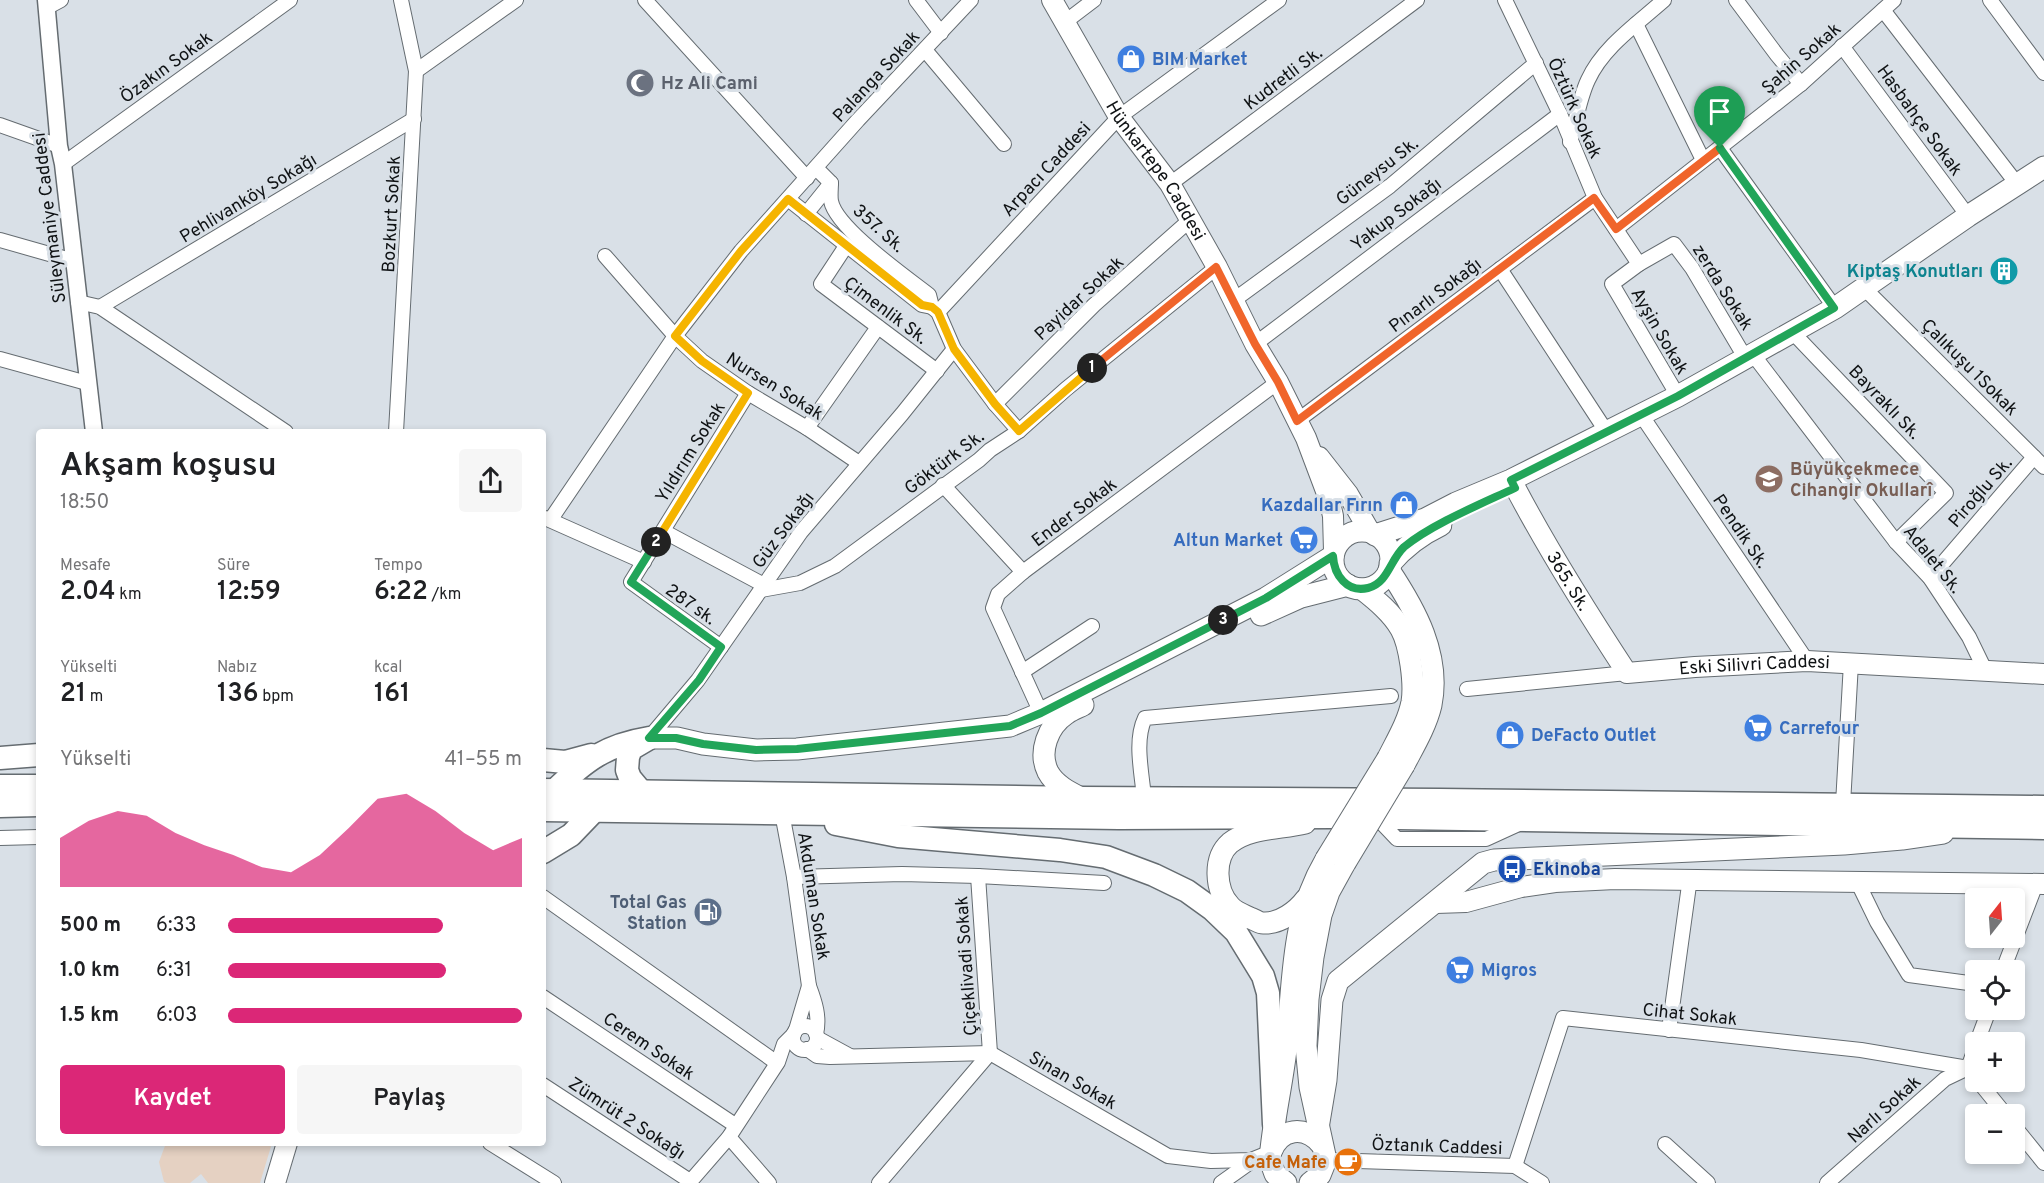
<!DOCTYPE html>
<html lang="tr">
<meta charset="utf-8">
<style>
body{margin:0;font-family:Overpass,sans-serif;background:#f6f6f6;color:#202124;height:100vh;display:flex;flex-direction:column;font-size:22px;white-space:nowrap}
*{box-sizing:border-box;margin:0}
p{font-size:20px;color:#757577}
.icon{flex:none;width:33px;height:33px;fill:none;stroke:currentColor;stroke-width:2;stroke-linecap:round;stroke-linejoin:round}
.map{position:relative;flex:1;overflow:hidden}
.side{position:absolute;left:36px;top:429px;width:510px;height:717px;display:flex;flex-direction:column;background:#fff;border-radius:6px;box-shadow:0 3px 9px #0003}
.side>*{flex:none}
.needle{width:39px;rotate:17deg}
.buttons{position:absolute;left:1965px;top:888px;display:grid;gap:12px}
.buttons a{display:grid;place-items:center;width:60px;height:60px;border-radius:6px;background:#fff;box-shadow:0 3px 9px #0003;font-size:30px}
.pin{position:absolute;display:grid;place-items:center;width:51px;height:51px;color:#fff;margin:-62px -26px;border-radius:50% 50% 50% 0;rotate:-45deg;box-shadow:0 0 6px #0007}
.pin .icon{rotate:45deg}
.km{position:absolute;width:30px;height:30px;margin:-15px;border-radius:50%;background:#222;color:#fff;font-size:16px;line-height:30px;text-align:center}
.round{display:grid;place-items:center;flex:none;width:63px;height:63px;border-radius:6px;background:#f6f6f6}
.headline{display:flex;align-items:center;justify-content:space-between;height:102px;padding:0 24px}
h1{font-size:33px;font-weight:600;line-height:45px}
.metrics{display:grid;grid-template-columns:repeat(3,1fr);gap:9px;height:102px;padding:6px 24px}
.metrics div{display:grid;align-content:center}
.metrics b{font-size:26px;font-weight:600}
.metrics small{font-size:16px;font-weight:400}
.metrics p{font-size:16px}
.chart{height:168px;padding:12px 24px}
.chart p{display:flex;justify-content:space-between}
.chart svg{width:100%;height:108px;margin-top:6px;fill:#db2777;opacity:.7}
.cta{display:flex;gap:12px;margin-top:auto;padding:12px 24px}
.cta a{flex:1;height:69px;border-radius:6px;background:#db2777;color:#fff;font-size:24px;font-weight:600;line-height:69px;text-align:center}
.cta a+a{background:#f6f6f6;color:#202124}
ul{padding:0 24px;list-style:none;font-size:20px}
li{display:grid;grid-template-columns:96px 72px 1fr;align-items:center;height:45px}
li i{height:15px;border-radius:8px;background:#db2777}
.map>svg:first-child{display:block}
.education{fill:#e5d1c2}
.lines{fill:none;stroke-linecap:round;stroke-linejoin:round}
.minor-casing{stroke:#656c71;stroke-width:16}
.tertiary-casing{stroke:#656c71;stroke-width:19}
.secondary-casing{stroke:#656c71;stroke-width:22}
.primary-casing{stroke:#656c71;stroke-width:23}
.trunk-casing{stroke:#656c71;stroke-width:25}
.minor{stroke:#fff;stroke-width:14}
.tertiary{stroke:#fff;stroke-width:16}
.secondary{stroke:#fff;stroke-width:20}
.primary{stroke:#fff;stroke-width:21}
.trunk{stroke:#fff;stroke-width:22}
.primary-bridge-casing{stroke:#656c71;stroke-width:23;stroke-linecap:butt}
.primary-bridge{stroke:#fff;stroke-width:21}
.split-1-casing{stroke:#fff;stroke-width:12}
.split-2-casing{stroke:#fff;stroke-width:12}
.split-3-casing{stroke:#fff;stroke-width:12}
.split-4-casing{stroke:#fff;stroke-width:12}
.split-1{stroke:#f0652b;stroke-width:8}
.split-2{stroke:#f5b400;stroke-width:8}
.split-3{stroke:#22a559;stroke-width:8}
.split-4{stroke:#22a559;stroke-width:8}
.labels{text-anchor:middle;stroke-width:6;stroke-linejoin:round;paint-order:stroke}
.street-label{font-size:18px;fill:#0f1214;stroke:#d9e0e7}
.shop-label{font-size:18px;font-weight:bold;fill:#366cbe;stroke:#d9e0e7;text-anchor:start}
.worship-label{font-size:18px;font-weight:bold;fill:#5b616d;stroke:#d9e0e7;text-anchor:start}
.culture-label{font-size:18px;font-weight:bold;fill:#0d838f;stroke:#d9e0e7;text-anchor:end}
.education-label{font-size:18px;font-weight:bold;fill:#785e54;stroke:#d9e0e7;text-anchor:start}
.transit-label{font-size:18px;font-weight:bold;fill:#164399;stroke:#d9e0e7;text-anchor:start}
.service-label{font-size:18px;font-weight:bold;fill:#4e5e75;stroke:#d9e0e7;text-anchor:end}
.food-label{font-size:18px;font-weight:bold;fill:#c56008;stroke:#d9e0e7;text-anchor:end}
</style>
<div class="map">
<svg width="2044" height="1183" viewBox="0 0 2044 1183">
<rect width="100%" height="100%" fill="#d9e0e7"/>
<!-- education -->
<path class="education" d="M166 1143H272L260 1183H208L201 1174 190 1183H167L164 1182 159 1162Z"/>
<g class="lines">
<!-- minor casing -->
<g class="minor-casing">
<g id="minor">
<path d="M645 0 807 178"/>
<path d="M916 0 941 33"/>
<path d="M1505 0 1560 114 1595 198 1639 264 1674 244 1692 268 1746 359"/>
<path d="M1736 0 1777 55 1801 84"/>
<path d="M1990 0 2044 73"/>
<path d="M46 8 61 0"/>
<path d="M1883 10 2017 184"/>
<path d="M1065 22 1094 0"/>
<path d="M1636 24 1703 160"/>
<path d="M1842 46 1968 216"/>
<path d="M925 50 1004 144"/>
<path d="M416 71 516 0"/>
<path d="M0 125 59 146"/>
<path d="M1570 142C1576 122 1579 99 1588 80 1603 47 1637 24 1664 0"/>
<path d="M1720 148 1835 308"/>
<path d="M63 164 290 0"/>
<path d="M816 168 831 183C831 188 830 196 831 201 836 228 906 277 929 295L932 307 938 312 954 349 995 404 1019 431"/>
<path d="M1170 184 1417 0"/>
<path d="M788 199 922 305 932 307"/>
<path d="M806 214 831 183"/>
<path d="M1616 229 1801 84 1894 0"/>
<path d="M0 240 74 261"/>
<path d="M846 246 821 284 937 371"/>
<path d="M605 256 675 336 702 361 748 393 807 428 859 463"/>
<path d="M1639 264 1612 284 1678 396"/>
<path d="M1500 269 1606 431"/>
<path d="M1870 294 2044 467"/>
<path d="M1234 300 1390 186 1536 63"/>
<path d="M78 302 100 307 286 432"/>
<path d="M100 307 414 119"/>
<path d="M938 312 1119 117 1279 0"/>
<path d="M1799 339 1946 493 1896 542"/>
<path d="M1255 344 1560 114"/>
<path d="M0 359 87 383"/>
<path d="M1758 361 1896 542 1930 578 1969 637 1985 670"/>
<path d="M995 404 1094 305 1190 220"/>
<path d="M1297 421 1595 198"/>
<path d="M1646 422 1807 661"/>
<path d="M807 428 878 327"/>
<path d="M396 432 416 71 401 0"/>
<path d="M943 485 1023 572"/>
<path d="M545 518 644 562"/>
<path d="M551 519 675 336 741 251 858 120 971 0"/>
<path d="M663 531 764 585"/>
<path d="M1930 578 2034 457"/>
<path d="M761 590 800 583 835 566 979 460 990 450 1019 431 1066 389 1217 267"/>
<path d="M721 647 631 582 748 393"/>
<path d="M1022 672 1092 626"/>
<path d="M1467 689 1627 673"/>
<path d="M1041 713 993 608 998 594 1023 572 1278 382"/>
<path d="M649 738 698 680 801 532 902 414 954 349"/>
<path d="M1144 798C1142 773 1134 741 1145 718L1391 696"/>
<path d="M1843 804 1851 663"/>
<path d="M782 813 794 877 809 986C815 1002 820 1017 816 1034"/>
<path d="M1377 818 1397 839H1486L1521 823"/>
<path d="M0 838 39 837"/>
<path d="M794 877 902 874 978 876 1104 883"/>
<path d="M1858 883 1877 922 1909 975 1976 984"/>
<path d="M543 897 777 1063"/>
<path d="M2003 970 2036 884"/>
<path d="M543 997 735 1125"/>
<circle cx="805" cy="1038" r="12"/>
<path d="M796 1030 809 986"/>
<path d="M1669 1030 1690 878"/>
<path d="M817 1038 850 1056"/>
<path d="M1977 1042 1989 1010"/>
<path d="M807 1049 817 1056 830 1057 990 1053 1168 1156 1211 1161 1251 1160 1271 1152"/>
<path d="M1968 1068 1976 1046"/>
<path d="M1979 1082 2005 1114"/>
<path d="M543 1085 690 1181"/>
<path d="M2014 1126 2044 1163"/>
<path d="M729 1137 769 1183"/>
<path d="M490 1143 554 1183"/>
<path d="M1665 1144 1708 1183"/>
<path d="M1326 1160 1515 1166 1542 1183"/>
<path d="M1515 1166 1563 1018 1861 1050 1968 1068"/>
<path d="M689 1183 729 1137 778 1062 784 1044 794 1034"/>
<path d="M879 1183 990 1053 978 876"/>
<path d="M1221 1183 1252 1161"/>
<path d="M1827 1183 1945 1079 1968 1068"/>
</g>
</g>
<!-- tertiary casing -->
<g class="tertiary-casing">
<path id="tertiary" d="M46 0 59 146 63 164 94 432"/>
</g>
<!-- secondary casing -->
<g class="secondary-casing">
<g id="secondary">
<path id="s1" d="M1052 0 1119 117 1170 184 1217 267 1255 344 1278 382 1306 438 1329 499 1333 516 1334 551"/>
<path d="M1319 457 1348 494 1370 532"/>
<path id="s2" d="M1515 487C1549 552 1587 612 1627 673L1695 667 1807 661 2044 674"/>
<path d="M1436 903 1466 902 1521 887 1555 882 1615 879 2044 884"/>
<path d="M275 1183 287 1143"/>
</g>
</g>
<!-- primary casing -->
<g class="primary-casing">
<g id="primary">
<circle cx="1362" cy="560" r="29"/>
<path d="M1375 535 1425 519 1456 503 1511 480 1678 396 1835 308 1968 216 2044 167"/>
<path d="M1390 564C1405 546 1420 535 1441 525"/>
<path d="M1389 570C1415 609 1441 655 1431 705 1426 726 1414 746 1404 765"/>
<path d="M1362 589C1376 600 1392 613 1401 629 1410 645 1415 684 1412 702 1408 722 1397 740 1388 758"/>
<path d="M1261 615 1301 597 1348 585"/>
<path d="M649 738H677L703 744 756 750 797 749 1010 726 1041 713 1266 598 1333 556"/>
<path d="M1081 798C1069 792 1055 785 1048 772 1038 752 1048 726 1066 714 1071 710 1077 708 1083 705"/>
<path d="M1305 823C1281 829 1250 827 1230 843 1213 858 1215 890 1230 906 1235 912 1244 915 1250 918 1254 919 1259 923 1263 923 1280 924 1297 911 1306 899"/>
<path d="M1318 1128 1326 1080 1332 1000 1338 981 1483 863 1494 860 1844 844 1902 839 1943 833"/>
<path d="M1271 1152C1280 1128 1305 1125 1321 1144"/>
<path d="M1286 1183 1275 1174 1270 1160C1273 1120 1283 1081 1287 1041 1294 974 1291 919 1326 859"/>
<path d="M1310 1183 1320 1175 1326 1160 1310 1087 1306 1046 1308 999 1313 957 1321 915 1329 892 1345 863"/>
</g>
</g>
<!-- trunk casing -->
<g class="trunk-casing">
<g id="trunk">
<path d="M0 758 39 755"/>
<path d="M543 760 565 762 591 755"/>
<path d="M0 786H39"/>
<path d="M543 790 1081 798 1440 800 2044 807"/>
<path d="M555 790C586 760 606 745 649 738"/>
<path d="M640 790 630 778 627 770 628 757 631 749 648 739"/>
<path d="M0 806 39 805"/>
<path d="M543 810 1119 818 1333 817 2044 828"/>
<path d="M836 824 898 836 1060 850 1106 857 1154 875 1187 891 1212 909 1236 932 1263 976 1268 993 1269 1014 1274 1124"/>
<path d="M543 852 571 835 595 810"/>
</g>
</g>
<!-- minor -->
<use href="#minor" class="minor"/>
<!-- tertiary -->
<use href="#tertiary" class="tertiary"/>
<!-- secondary -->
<use href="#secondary" class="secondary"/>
<!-- primary -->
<use href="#primary" class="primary"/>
<!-- trunk -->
<use href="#trunk" class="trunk"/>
<!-- primary-bridge casing -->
<g class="primary-bridge-casing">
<g id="primary-bridge">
<path d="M1326 859 1388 758"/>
<path d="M1345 863 1404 765"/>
</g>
</g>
<!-- primary-bridge -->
<use href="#primary-bridge" class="primary-bridge"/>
</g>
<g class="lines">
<!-- split-1 casing -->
<g class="split-1-casing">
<path id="split-1" d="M1092 368 1216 267 1255 344 1278 382 1297 421 1594 198 1616 229 1720 148"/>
</g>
<!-- split-2 casing -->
<g class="split-2-casing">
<path id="split-2" d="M656 542 748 393 702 361 675 336 741 251 788 199 922 305 932 307 938 312 954 349 995 404 1019 431 1092 368"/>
</g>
<!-- split-3 casing -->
<g class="split-3-casing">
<path id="split-3" d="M656 542 631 582 721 647 699 680 649 738H676L703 744 756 750 797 749 1010 726 1041 713 1223 620"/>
</g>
<!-- split-4 casing -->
<g class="split-4-casing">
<path id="split-4" d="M1223 620 1266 598 1333 556C1334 575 1347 593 1368 588 1388 583 1390 560 1404 547 1432 524 1481 504 1515 488L1511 480 1678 396 1834 308 1720 148"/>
</g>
<!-- split-1 -->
<use href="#split-1" class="split-1"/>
<!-- split-2 -->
<use href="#split-2" class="split-2"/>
<!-- split-3 -->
<use href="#split-3" class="split-3"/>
<!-- split-4 -->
<use href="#split-4" class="split-4"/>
</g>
<!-- icons -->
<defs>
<g id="shop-disc" transform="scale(1.5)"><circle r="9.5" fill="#3f7fe0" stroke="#d9e0e7"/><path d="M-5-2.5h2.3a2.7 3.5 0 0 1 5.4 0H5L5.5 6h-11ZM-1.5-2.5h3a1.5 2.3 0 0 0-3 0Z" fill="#fff"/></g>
<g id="mosque-disc" transform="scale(1.5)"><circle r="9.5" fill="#6b7280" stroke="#d9e0e7"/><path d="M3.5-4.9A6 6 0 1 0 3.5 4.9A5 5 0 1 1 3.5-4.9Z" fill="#fff"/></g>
<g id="building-disc" transform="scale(1.5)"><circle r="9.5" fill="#0f9aa8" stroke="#d9e0e7"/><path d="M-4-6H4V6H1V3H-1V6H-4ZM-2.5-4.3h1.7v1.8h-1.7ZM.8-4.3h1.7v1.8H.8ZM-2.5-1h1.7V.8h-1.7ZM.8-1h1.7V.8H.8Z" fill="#fff"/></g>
<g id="school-disc" transform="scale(1.5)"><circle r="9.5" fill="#8d6e63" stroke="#d9e0e7"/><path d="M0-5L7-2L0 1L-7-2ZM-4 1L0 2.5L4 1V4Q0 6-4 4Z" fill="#fff"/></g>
<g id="supermarket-disc" transform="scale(1.5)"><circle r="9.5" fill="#3f7fe0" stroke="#d9e0e7"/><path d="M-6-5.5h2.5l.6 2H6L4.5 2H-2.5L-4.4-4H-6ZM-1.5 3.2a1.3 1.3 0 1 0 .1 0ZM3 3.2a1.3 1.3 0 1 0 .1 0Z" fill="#fff"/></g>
<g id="bus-disc" transform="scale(1.5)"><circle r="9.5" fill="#1a4fb4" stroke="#d9e0e7"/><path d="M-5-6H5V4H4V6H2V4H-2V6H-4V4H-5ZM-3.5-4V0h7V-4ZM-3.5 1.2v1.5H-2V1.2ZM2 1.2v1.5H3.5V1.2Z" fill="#fff"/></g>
<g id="fuel-disc" transform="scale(1.5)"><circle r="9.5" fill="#5c6f8a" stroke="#d9e0e7"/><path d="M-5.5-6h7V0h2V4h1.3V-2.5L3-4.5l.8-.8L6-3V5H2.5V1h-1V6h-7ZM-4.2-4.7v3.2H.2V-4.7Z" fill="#fff"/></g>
<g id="cafe-disc" transform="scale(1.5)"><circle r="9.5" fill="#e8710a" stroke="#d9e0e7"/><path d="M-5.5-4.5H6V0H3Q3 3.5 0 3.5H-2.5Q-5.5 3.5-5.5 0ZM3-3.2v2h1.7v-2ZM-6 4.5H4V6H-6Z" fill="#fff"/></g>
</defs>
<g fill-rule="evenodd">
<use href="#shop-disc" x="1131" y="59"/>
<use href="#mosque-disc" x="640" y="83"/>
<use href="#building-disc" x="2004" y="271"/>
<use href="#school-disc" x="1769" y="479"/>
<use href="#shop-disc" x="1404" y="505"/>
<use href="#supermarket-disc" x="1304" y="540"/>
<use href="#supermarket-disc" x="1758" y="728"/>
<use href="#shop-disc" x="1510" y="735"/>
<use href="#bus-disc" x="1512" y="869"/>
<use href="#fuel-disc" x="708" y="912"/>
<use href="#supermarket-disc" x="1460" y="970"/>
<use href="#cafe-disc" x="1348" y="1162"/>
</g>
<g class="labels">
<!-- street labels -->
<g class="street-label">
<text transform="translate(1801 58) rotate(-41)" y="6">Şahin Sokak</text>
<text transform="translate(166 67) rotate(-36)" y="6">Özakın Sokak</text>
<text transform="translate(876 76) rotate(-47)" y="6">Palanga Sokak</text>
<text transform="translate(1283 78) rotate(-37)" y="6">Kudretli Sk.</text>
<text transform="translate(1575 108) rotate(66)" y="6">Öztürk Sokak</text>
<text transform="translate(1920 120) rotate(54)" y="6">Hasbahçe Sokak</text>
<text transform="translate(1046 169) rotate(-47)" y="6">Arpacı Caddesi</text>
<text dy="6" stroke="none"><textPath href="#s1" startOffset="200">Hünkartepe Caddesi</textPath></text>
<text transform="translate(1377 171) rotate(-38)" y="6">Güneysu Sk.</text>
<text transform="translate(248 198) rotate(-31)" y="6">Pehlivanköy Sokağı</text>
<text transform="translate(391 214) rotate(-87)" y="6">Bozkurt Sokak</text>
<text transform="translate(1396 214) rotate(-37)" y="6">Yakup Sokağı</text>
<text transform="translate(49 218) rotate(-97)" y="6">Süleymaniye Caddesi</text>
<text transform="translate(879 228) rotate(42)" y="6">357. Sk.</text>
<text transform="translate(1723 287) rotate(58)" y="6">zerda Sokak</text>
<text transform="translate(1435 295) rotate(-37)" y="6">Pınarlı Sokağı</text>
<text transform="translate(1079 298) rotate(-43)" y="6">Payidar Sokak</text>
<text transform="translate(886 310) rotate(37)" y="6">Çimenlik Sk.</text>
<text transform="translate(1660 331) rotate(60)" y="6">Ayşin Sokak</text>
<text transform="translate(1970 367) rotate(45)" y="6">Çalıkuşu 1Sokak</text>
<text transform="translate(775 386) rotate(32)" y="6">Nursen Sokak</text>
<text transform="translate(1885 402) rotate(46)" y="6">Bayraklı Sk.</text>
<text transform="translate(690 452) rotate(-58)" y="6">Yıldırım Sokak</text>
<text transform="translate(944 462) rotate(-37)" y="6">Göktürk Sk.</text>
<text transform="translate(1980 492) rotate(-49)" y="6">Piroğlu Sk.</text>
<text transform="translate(1074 512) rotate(-37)" y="6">Ender Sokak</text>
<text transform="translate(783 530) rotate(-53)" y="6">Güz Sokağı</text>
<text transform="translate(1741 531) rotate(56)" y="6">Pendik Sk.</text>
<text transform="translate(1933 559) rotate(51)" y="6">Adalet Sk.</text>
<text dy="6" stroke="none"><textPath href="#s2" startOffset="108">365. Sk.</textPath></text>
<text transform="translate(691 604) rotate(35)" y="6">287 sk.</text>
<text dy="6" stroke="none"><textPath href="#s2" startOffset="345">Eski Silivri Caddesi</textPath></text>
<text transform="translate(814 896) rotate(81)" y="6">Akduman Sokak</text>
<text transform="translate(966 966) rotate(-94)" y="6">Çiçeklivadi Sokak</text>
<text transform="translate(1690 1014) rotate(6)" y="6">Cihat Sokak</text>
<text transform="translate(649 1046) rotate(34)" y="6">Cerem Sokak</text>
<text transform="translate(1073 1080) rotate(30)" y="6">Sinan Sokak</text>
<text transform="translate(1884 1109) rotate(-42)" y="6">Narlı Sokak</text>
<text transform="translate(627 1118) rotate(33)" y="6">Zümrüt 2 Sokağı</text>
<text transform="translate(1437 1146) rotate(2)" y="6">Öztanık Caddesi</text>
</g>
<!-- shop labels -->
<g class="shop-label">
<text x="1152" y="65">BIM Market</text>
<text x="1383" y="511" text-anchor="end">Kazdallar Fırın</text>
<text x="1283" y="546" text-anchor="end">Altun Market</text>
<text x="1779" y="734">Carrefour</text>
<text x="1531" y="741">DeFacto Outlet</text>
<text x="1481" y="976">Migros</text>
</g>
<!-- worship labels -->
<g class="worship-label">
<text x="661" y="89">Hz Ali Cami</text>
</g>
<!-- culture labels -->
<g class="culture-label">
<text x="1983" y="277">Kiptaş Konutları</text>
</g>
<!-- education labels -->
<g class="education-label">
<text x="1790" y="475">Büyükçekmece<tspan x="1790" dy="21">Cihangir Okullarî</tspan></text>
</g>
<!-- transit labels -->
<g class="transit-label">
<text x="1533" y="875">Ekinoba</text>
</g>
<!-- service labels -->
<g class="service-label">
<text x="687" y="908">Total Gas<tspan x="687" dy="21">Station</tspan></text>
</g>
<!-- food labels -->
<g class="food-label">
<text x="1327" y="1168">Cafe Mafe</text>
</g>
</g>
</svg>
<div class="buttons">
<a><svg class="needle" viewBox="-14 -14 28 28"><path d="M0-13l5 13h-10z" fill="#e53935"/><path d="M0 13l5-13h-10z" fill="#757577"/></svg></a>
<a><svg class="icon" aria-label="locate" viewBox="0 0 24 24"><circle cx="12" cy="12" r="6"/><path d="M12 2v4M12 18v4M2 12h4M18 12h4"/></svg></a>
<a>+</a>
<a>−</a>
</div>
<div class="pin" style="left:1720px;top:148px;background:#1e9e55"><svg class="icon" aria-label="arrive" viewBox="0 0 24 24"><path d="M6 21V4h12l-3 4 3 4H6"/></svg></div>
<b class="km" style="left:1092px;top:368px">1</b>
<b class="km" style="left:656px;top:542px">2</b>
<b class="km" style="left:1223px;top:620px">3</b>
<section class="side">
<div class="headline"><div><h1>Akşam koşusu</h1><p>18:50</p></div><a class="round"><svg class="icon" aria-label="share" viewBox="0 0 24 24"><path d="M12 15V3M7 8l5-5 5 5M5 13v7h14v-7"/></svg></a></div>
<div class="metrics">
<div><p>Mesafe</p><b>2.04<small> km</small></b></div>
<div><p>Süre</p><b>12:59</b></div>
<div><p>Tempo</p><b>6:22<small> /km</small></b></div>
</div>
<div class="metrics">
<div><p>Yükselti</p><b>21<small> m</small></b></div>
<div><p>Nabız</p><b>136<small> bpm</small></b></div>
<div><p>kcal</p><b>161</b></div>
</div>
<div class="chart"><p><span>Yükselti</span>41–55 m</p>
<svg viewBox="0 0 160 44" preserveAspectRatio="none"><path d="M0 44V24L10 17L20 13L30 15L40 22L50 27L60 31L70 36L80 38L90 31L100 20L110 8L120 6L130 13L140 22L150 29L160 24V44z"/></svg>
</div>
<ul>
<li><b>500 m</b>6:33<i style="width:73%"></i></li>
<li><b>1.0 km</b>6:31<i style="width:74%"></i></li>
<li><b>1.5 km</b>6:03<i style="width:100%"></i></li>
</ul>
<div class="cta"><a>Kaydet</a><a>Paylaş</a></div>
</section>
</div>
